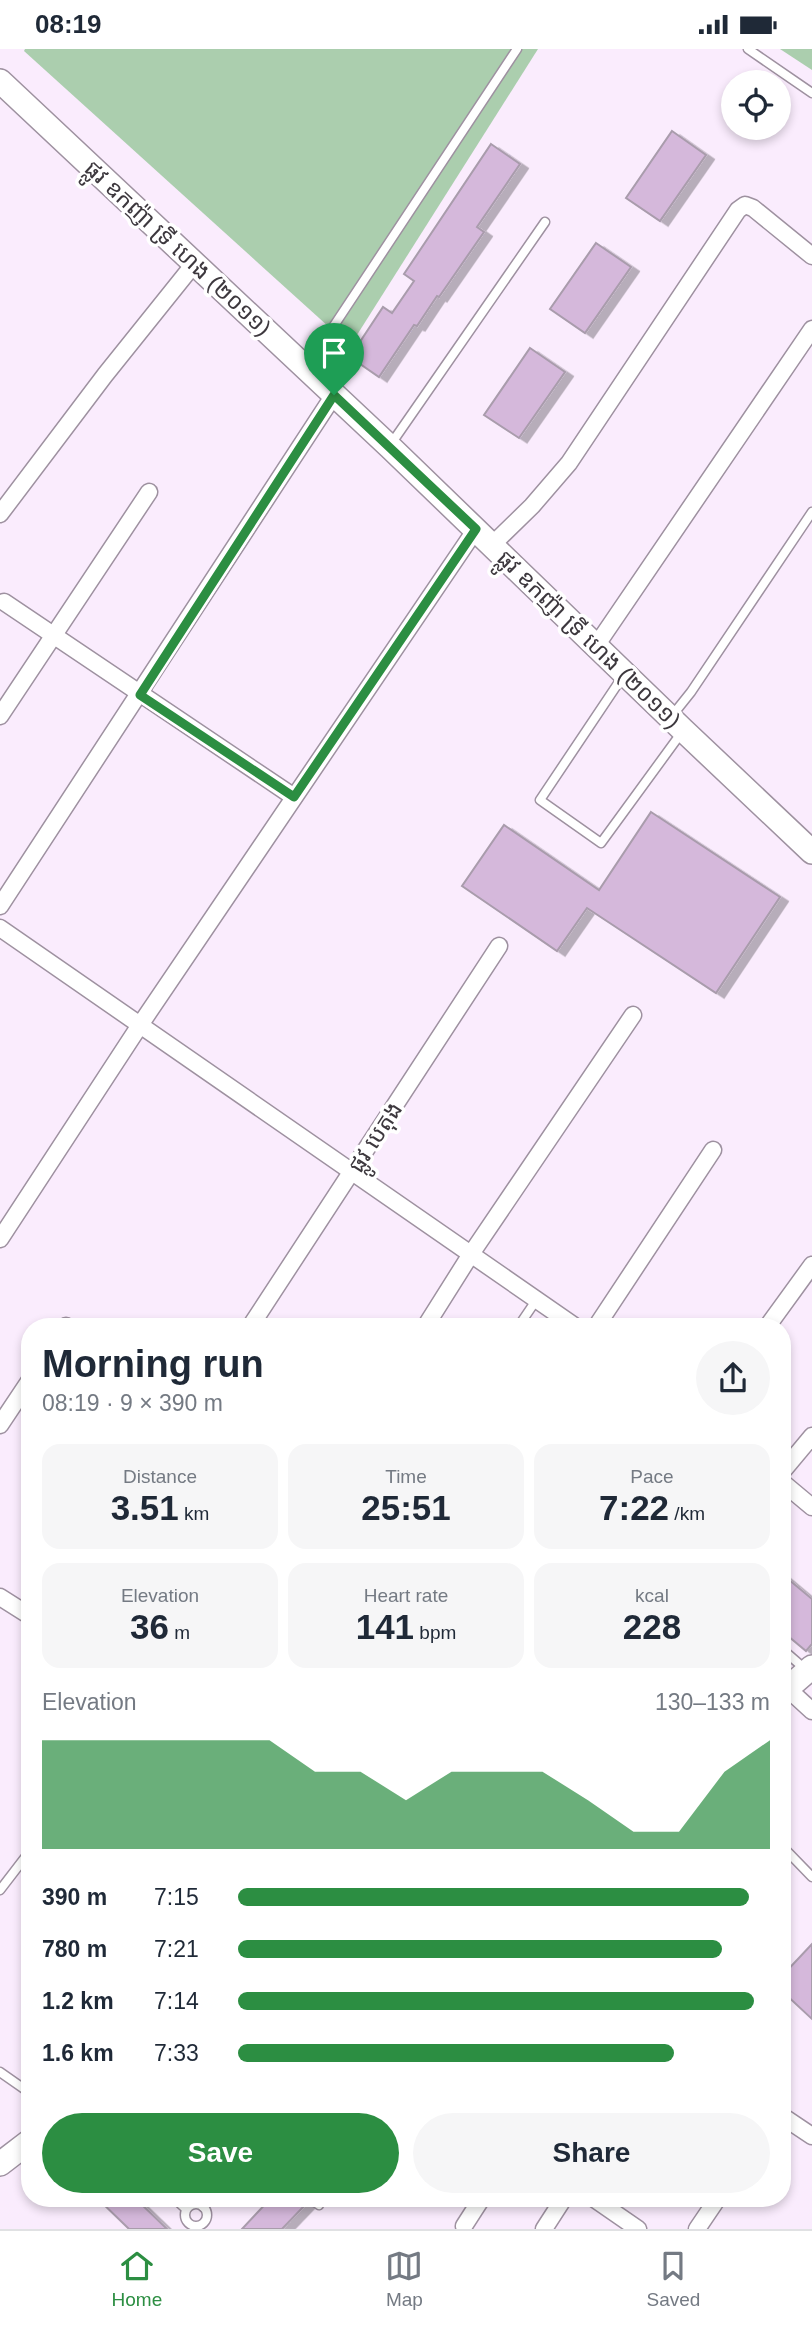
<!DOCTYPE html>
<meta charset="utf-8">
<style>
body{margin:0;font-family:Arial,"Noto Sans Khmer",sans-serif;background:#f6f6f7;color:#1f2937;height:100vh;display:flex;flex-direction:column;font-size:26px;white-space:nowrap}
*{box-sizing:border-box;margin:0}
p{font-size:23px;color:#747a83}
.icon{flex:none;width:38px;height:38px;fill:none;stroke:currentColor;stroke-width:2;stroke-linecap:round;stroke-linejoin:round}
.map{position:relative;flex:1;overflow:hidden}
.details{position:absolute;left:21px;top:1269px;width:770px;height:889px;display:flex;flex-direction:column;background:#fff;border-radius:28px;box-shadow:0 4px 10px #0003}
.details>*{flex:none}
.buttons{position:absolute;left:721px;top:21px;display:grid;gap:14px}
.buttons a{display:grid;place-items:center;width:70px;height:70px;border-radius:50%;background:#fff;box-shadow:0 4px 10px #0003;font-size:35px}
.pin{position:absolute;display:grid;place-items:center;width:60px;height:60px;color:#fff;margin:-72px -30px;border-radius:50% 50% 50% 0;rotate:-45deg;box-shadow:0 0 7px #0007}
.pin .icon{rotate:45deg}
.round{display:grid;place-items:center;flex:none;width:74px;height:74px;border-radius:37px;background:#f6f6f7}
.head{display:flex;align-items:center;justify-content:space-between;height:119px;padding:0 21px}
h1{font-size:38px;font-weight:600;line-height:52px}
.stats{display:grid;grid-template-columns:repeat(3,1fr);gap:10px;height:119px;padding:7px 21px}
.stats div{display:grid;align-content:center;border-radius:18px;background:#f6f6f7;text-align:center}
.stats b{font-size:35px;font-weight:600}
.stats small{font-size:19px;font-weight:400}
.stats p{font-size:19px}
.chart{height:196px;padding:14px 21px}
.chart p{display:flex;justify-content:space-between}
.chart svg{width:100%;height:126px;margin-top:7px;fill:#2c8e42;opacity:.7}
.action{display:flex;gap:14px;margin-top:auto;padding:14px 21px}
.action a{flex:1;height:80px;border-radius:42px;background:#2c8e42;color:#fff;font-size:28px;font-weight:600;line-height:80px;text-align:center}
.action a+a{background:#f6f6f7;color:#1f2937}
ul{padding:0 21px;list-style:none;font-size:23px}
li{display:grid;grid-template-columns:112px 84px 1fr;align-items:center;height:52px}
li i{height:18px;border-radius:9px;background:#2c8e42}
.status{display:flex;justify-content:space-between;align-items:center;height:49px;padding:0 35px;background:#fff;direction:ltr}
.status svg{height:19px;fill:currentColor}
.menu{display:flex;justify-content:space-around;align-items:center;height:98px;border-top:2px solid #e0e1e3;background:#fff;font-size:19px;color:#747a83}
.menu a{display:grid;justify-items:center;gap:4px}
.menu .selected{color:#2c8e42}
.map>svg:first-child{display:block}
.green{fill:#abceae}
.building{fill:#d5b8db;stroke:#a99cac;stroke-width:2;filter:url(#shadow)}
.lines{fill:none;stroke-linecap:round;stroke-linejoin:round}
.service-casing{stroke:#9e91a0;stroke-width:11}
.minor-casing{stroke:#9e91a0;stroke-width:19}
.secondary-casing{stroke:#9e91a0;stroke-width:26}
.service{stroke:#fff;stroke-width:8}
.minor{stroke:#fff;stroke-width:16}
.secondary{stroke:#fff;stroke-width:23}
.route-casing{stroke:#fff;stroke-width:14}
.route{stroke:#2c8e42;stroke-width:9}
.labels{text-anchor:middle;stroke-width:7;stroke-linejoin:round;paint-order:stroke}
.street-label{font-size:23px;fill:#3d383e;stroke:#fff}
</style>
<div class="status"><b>08:19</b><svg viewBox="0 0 49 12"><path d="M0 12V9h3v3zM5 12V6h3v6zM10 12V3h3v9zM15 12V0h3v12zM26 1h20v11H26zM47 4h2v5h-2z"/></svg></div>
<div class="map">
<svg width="812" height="2180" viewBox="0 0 812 2180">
<defs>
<filter id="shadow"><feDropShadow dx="8" dy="4.5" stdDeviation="0" flood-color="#0004"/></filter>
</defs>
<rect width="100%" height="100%" fill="#faecfd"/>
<!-- green -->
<g class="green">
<path d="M25 0H538L350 297 24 2Z"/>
<path d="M780 0H812V21Z"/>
</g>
<!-- building -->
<g class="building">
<path d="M672 82 706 106 660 172 626 149Z"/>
<path d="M491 95 520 115 477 178 484 183 439 248 437 247 417 277 414 276 379 328 350 308 383 258 392 264 414 232 404 225Z"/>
<path d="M596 194 631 218 585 284 550 260Z"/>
<path d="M530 299 565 323 519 389 484 366Z"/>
<path d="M651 763 780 848 716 944 587 859 557 902 462 837 504 776 599 841Z"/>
<path d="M782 1525 812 1550V1595L806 1602 782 1582Z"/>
<path d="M812 1895V1970L782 1942V1927Z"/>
<path d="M97 2149H135L167 2180H129Z"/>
<path d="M271 2149H303L306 2155 282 2180H242Z"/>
</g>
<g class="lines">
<!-- service casing -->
<g class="service-casing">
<g id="service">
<path d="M748 0 812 44"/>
<path d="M306 319 517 0"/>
<path d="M391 395 545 173"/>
<path d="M623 627 540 751 601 794 682 683"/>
<path d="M671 668 691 643 812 463"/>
<path d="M518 1278 537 1250"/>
<path d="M782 1600 805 1620"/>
<path d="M782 1797 812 1828"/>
<path d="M0 1841 30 1802"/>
<path d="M0 2023 30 2044"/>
<path d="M174 2149 186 2160"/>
<path d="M309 2149 319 2156"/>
<circle cx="196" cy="2166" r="11"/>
<path d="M203 2158 212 2149"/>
</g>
</g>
<!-- minor casing -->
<g class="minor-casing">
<g id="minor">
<path d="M0 465 105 326 194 215"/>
<path d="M492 496 532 457 569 414 738 161 745 156 753 159 812 207"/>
<path d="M4 553 294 748"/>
<path d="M596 597 812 280"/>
<path d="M0 667 149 443"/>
<path d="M0 857 334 346"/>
<path d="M0 879 576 1278"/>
<path d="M0 1190 140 976 476 480"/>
<path d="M65 1278 66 1277"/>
<path d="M250 1278 499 897"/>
<path d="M425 1278 471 1205 633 966"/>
<path d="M596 1278 713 1101"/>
<path d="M767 1278 812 1216"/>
<path d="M0 1376 30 1331"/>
<path d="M782 1423 812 1387"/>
<path d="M782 1433 812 1458"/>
<path d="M0 1548 30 1567"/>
<path d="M788 1640 812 1662"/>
<path d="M782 2067 812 2087"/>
<path d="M593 2149 638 2180"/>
<path d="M464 2177 482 2149"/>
<path d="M544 2180 564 2149"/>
<path d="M697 2180 718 2149"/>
</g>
</g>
<!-- secondary casing -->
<g class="secondary-casing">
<g id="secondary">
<path d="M0 32 390 398 683 681 812 803"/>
<path d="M782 1644 812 1618"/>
<path d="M0 2115 30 2092"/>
</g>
</g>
<!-- service -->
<use href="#service" class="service"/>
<!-- minor -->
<use href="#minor" class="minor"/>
<!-- secondary -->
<use href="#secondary" class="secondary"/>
</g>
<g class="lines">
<!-- route casing -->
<g class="route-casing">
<path id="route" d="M334 346 476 480 294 748 140 646Z"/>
</g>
<!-- route -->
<use href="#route" class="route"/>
</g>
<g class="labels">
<!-- street labels -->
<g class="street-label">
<text transform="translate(178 199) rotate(43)" y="8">ផ្លូវ ឧកញ៉ា ទ្រី ហេង (២០១១)</text>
<text transform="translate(589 590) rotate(44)" y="8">ផ្លូវ ឧកញ៉ា ទ្រី ហេង (២០១១)</text>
<text transform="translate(375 1088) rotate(-57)" y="8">ផ្លូវ បេតុង</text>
</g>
</g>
</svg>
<div class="buttons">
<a><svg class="icon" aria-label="locate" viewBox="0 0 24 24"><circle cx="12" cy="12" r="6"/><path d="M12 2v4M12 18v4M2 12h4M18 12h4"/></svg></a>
</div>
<div class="pin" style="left:334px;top:346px;background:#1e9e55"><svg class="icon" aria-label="arrive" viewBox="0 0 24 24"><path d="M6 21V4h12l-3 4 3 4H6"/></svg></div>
<section class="details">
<div class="head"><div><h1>Morning run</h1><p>08:19 · 9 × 390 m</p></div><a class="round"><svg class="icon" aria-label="share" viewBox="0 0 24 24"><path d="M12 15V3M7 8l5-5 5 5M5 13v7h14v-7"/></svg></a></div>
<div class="stats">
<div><p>Distance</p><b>3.51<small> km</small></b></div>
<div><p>Time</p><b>25:51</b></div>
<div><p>Pace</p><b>7:22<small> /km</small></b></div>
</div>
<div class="stats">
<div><p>Elevation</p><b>36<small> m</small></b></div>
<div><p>Heart rate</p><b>141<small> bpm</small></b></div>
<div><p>kcal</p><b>228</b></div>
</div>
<div class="chart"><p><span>Elevation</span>130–133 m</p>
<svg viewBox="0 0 160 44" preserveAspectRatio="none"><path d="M0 44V6L10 6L20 6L30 6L40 6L50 6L60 17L70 17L80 27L90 17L100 17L110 17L120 27L130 38L140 38L150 17L160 6V44z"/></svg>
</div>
<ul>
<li><b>390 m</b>7:15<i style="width:96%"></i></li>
<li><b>780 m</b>7:21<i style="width:91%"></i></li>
<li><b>1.2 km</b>7:14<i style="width:97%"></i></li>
<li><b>1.6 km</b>7:33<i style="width:82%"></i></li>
</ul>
<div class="action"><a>Save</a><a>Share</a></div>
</section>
</div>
<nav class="menu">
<a class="selected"><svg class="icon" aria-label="home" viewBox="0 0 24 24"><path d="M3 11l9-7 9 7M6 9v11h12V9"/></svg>Home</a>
<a><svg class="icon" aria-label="map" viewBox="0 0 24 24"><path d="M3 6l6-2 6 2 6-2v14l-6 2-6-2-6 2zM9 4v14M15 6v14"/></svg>Map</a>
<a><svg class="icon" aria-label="saved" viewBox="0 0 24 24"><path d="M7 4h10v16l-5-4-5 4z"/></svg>Saved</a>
</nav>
